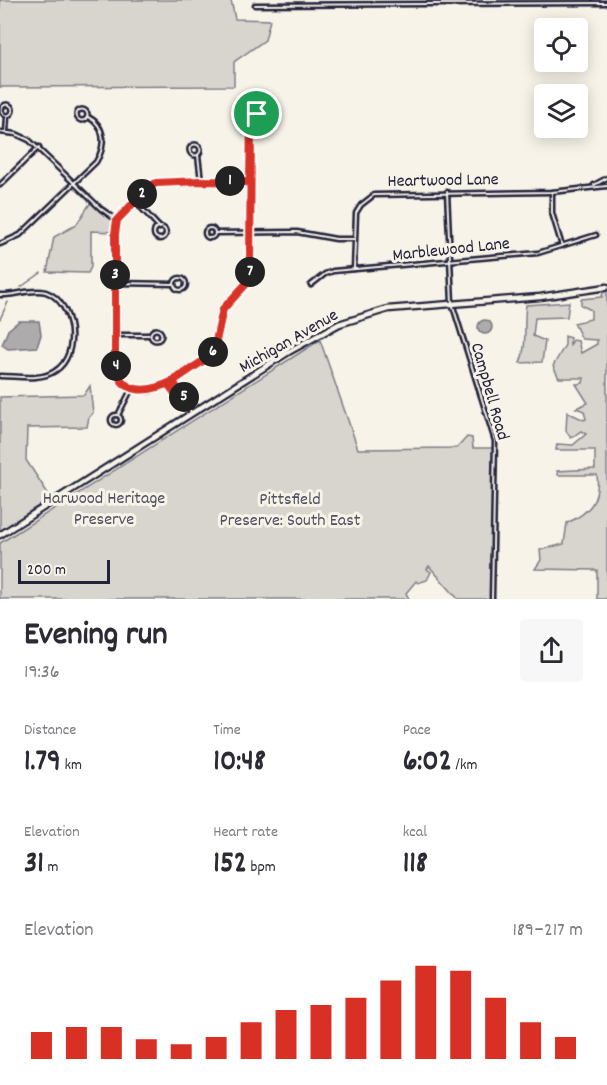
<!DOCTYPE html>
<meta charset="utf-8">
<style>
body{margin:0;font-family:Dekko,sans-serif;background:#f7f7f7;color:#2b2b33;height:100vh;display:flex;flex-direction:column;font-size:22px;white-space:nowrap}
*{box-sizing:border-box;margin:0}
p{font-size:20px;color:#7c7c81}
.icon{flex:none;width:33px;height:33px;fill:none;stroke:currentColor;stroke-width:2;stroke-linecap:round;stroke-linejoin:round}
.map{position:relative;height:599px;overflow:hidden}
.side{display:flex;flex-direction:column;background:#fff;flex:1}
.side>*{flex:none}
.tools{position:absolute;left:534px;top:18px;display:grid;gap:12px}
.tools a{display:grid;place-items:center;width:54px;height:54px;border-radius:6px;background:#fff;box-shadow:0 3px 15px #0003;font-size:30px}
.scale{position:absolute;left:18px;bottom:15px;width:92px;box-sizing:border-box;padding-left:6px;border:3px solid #22223b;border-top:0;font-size:16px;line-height:21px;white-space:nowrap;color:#22223b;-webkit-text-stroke:4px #f7f3e8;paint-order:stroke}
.pin{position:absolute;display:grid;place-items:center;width:51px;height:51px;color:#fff;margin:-26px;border:3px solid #fff;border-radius:50%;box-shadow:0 2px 6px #0007}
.km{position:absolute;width:30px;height:30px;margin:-15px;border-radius:50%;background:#222;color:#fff;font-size:16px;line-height:30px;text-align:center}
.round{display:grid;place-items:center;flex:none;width:63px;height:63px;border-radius:6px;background:#f7f7f7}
.headline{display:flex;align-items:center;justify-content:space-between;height:102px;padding:0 24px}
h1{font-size:33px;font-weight:700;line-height:45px}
.metrics{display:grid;grid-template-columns:repeat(3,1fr);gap:9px;height:102px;padding:6px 24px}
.metrics div{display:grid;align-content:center}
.metrics b{font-size:30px;font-weight:700}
.metrics small{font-size:16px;font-weight:400}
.metrics p{font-size:16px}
.chart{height:168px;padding:12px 24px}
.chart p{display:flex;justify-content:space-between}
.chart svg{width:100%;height:108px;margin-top:6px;stroke:#d93025;stroke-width:6}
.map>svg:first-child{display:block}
.green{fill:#d8d5cf;stroke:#7d7c85;stroke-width:1.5}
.water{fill:#aeabad;stroke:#76747f;stroke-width:1.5}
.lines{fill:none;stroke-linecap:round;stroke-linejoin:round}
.stream{stroke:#76747f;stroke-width:1.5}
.minor-casing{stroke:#22223b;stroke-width:7}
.trunk-casing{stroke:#22223b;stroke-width:9}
.minor{stroke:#f7f3e8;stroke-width:2}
.trunk{stroke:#f7f3e8;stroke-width:4.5}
.route-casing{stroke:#fff;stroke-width:12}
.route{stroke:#d93025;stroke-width:8}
.labels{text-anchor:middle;stroke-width:6;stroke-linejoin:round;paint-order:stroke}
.street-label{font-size:18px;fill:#22223b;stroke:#f7f3e8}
.park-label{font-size:18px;fill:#504f60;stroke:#f7f3e8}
</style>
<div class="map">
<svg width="607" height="599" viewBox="0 0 607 599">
<rect width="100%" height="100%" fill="#f7f3e8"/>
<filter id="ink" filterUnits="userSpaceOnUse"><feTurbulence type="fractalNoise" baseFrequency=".0167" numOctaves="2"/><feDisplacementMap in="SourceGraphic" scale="12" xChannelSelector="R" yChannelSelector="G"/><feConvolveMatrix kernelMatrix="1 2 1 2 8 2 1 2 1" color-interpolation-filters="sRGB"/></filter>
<g filter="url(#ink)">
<!-- green -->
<g class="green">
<path d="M0 0H231L235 19 270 20 265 40 234 62V86L0 87Z"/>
<path d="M91 202 114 221 113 232 91 231V267L88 273 47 272 54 237 76 225Z"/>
<path d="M603 292H607V599H597V570L535 569 541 560 540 550 564 544 567 523C589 513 600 501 597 475H558L557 471 595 469V450H556L557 444 573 445 586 434 581 431 571 438 566 431 567 412 584 420 586 419 584 411 576 408 588 403 576 384 583 383 584 378H559L553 366 565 345V336L570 338V345L573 340 578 341 581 353 597 344V340L582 339 574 323 591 319V310L581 305V299L602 297Z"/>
<path d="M569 302 567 317 535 318 533 336 545 341 542 362 520 363C528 344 523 325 526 305Z"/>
<path d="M320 340 358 449 457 448 467 437 472 438 473 448H493L490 599H458L429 566 427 569 431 572 427 580 418 583 416 581 406 593 409 599H0V543Z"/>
<path d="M90 386 93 413 89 417 87 427 27 428 26 460 51 498 0 531V397L84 395Z"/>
</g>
<!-- water -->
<g class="water">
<circle cx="485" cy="327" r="7"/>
<path d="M19 321H39L41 335 37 347 8 349 2 345 8 330Z"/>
</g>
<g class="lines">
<!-- stream -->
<g class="stream">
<path d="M21 287 41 273"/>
<path d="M0 319 8 302"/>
</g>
<!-- minor casing -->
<g class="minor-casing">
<g id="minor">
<path d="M255 5 607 3"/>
<circle cx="7" cy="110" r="5.5"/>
<circle cx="251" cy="114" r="5.5"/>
<circle cx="82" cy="115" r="5.5"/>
<path d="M0 132 16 134 29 140 101 209 117 220"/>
<path d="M6 132 7 117"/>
<circle cx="195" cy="150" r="5.5"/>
<path d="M198 155 201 181"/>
<path d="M250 182 156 183 149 187 117 220 115 234V362L119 375 126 384 138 390 150 391 173 381 206 359 214 350 223 309 247 283 250 274 251 120"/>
<path d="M0 185 39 147"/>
<path d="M594 185 607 178"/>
<path d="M447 192 452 303 495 441 492 599"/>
<path d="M552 192V213L562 246"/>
<path d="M135 201 160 228"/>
<circle cx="160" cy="233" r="6"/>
<circle cx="210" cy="233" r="5"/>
<path d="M215 233 297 232 336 239H354"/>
<path d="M0 244 20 235 96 162C106 146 106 126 88 117"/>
<path d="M354 269 356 213 361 205 374 195 552 192 607 186"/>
<circle cx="180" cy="284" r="6"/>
<path d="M115 283 174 284"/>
<path d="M311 285 325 274 333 271 538 253 596 235"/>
<path d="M0 295C15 296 32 288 46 292 74 302 81 355 55 371 41 381 17 376 0 376"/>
<circle cx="156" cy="335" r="5.5"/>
<path d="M116 335H149"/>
<path d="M173 381 191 412"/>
<path d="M168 384 182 403 186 404"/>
<path d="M118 415 132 388"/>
<circle cx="116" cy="420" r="5"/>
</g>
</g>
<!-- trunk casing -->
<g class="trunk-casing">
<path id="trunk" d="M0 535 290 351 339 324 388 309 540 297 607 287"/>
</g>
<!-- minor -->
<use href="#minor" class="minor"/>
<!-- trunk -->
<use href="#trunk" class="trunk"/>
</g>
</g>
<g class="lines" filter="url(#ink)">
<!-- route casing -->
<g class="route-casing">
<path id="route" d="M257 114 251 120 250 182 201 181 156 183 149 187 117 220 115 234V362C119 397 149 393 173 381L186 404 182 403 168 384 173 381 206 359 214 350 223 309 247 283 250 268 251 120 246 114 252 108 257 114"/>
</g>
<!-- route -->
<use href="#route" class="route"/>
</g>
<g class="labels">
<!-- street labels -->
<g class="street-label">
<text transform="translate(443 179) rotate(-1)" y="6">Heartwood Lane</text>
<text transform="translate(451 248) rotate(-6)" y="6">Marblewood Lane</text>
<text transform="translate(288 340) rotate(-30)" y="6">Michigan Avenue</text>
<text transform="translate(491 391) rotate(74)" y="6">Campbell Road</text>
</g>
<!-- park labels -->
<g class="park-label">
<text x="104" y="503">Harwood Heritage<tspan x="104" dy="21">Preserve</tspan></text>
<text x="290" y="504">Pittsfield<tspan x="290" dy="21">Preserve: South East</tspan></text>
</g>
</g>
</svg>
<div class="tools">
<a><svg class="icon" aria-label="locate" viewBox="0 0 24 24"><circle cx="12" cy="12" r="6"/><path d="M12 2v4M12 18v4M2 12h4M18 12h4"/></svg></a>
<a><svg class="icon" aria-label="layers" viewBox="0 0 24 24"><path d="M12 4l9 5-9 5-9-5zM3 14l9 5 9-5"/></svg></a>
</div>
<div class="scale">200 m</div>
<div class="pin" style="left:257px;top:114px;background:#1e9e55"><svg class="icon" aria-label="arrive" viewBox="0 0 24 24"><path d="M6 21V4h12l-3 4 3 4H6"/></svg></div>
<b class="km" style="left:230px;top:181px">1</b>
<b class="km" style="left:142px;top:194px">2</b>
<b class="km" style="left:115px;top:275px">3</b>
<b class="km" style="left:116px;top:366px">4</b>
<b class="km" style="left:184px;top:397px">5</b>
<b class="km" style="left:213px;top:352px">6</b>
<b class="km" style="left:250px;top:272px">7</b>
</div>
<section class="side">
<div class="headline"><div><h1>Evening run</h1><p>19:36</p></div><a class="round"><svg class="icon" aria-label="share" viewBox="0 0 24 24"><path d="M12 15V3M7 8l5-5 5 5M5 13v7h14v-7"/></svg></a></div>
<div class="metrics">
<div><p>Distance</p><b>1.79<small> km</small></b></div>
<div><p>Time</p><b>10:48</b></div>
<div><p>Pace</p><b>6:02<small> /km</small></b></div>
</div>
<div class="metrics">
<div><p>Elevation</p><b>31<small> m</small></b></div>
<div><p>Heart rate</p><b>152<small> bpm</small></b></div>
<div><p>kcal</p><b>118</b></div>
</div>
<div class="chart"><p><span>Elevation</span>189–217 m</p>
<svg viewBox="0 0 160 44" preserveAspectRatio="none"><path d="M5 44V33M15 44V31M25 44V31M35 44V36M45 44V38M55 44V35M65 44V29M75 44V24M85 44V22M95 44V19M105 44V12M115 44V6M125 44V8M135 44V19M145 44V29M155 44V35"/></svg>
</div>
</section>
